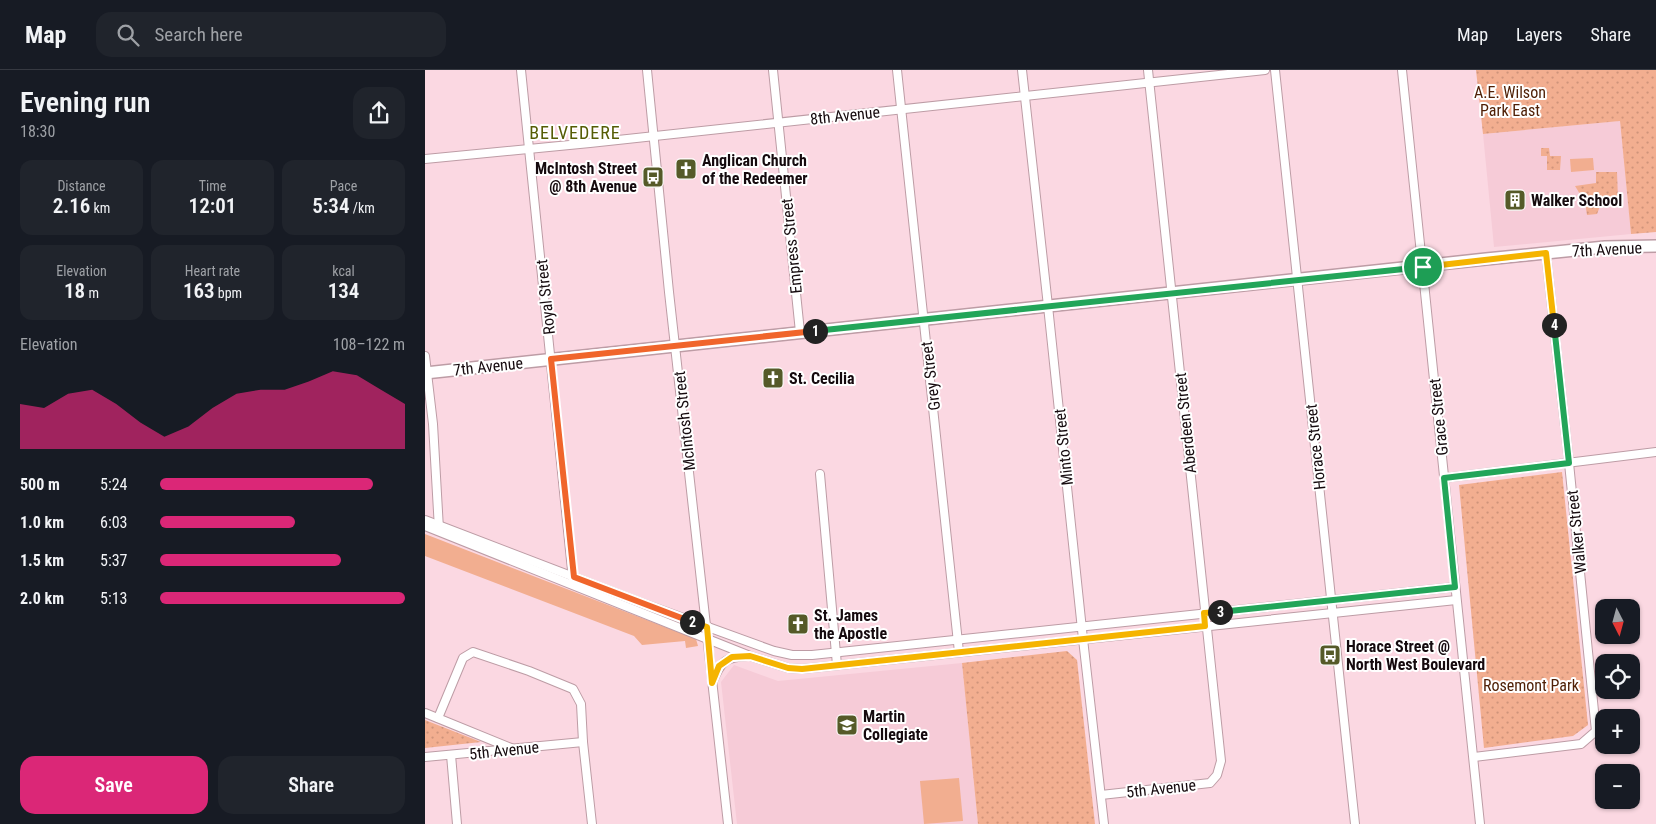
<!DOCTYPE html>
<meta charset="utf-8">
<style>
body{margin:0;font-family:"Roboto Condensed",sans-serif;background:#20242c;color:#f1f3f6;height:100vh;display:flex;flex-direction:column;font-size:19px;white-space:nowrap}
*{box-sizing:border-box;margin:0}
p{font-size:16px;color:#9ea1a6}
.icon{flex:none;width:28px;height:28px;fill:none;stroke:currentColor;stroke-width:2;stroke-linecap:round;stroke-linejoin:round}
.map{position:relative;flex:1;overflow:hidden}
.drawer{display:flex;flex-direction:column;background:#171b24;width:425px}
.drawer>*{flex:none}
.needle{width:32px;rotate:174deg}
.tools{position:absolute;left:1170px;top:529px;display:grid;gap:10px}
.tools a{display:grid;place-items:center;width:45px;height:45px;border-radius:10px;background:#171b24;box-shadow:0 1px 4px #0004;font-size:25px}
.pin{position:absolute;display:grid;place-items:center;width:42px;height:42px;color:#fff;margin:-21px;border:2px solid #fff;border-radius:50%;box-shadow:0 1px 5px #0007}
.km{position:absolute;width:25px;height:25px;margin:-12px;border-radius:50%;background:#222;color:#fff;font-size:14px;line-height:25px;text-align:center}
.round{display:grid;place-items:center;flex:none;width:52px;height:52px;border-radius:15px;background:#20242c}
.head{display:flex;align-items:center;justify-content:space-between;height:85px;padding:0 20px}
h1{font-size:28px;font-weight:600;line-height:38px}
.figures{display:grid;grid-template-columns:repeat(3,1fr);gap:8px;height:85px;padding:5px 20px}
.figures div{display:grid;align-content:center;border-radius:12px;background:#20242c;text-align:center}
.figures b{font-size:21px;font-weight:600}
.figures small{font-size:14px;font-weight:400}
.figures p{font-size:14px}
.chart{height:140px;padding:10px 20px}
.chart p{display:flex;justify-content:space-between}
.chart svg{width:100%;height:90px;margin-top:5px;fill:#db2777;opacity:.7}
.action{display:flex;gap:10px;margin-top:auto;padding:10px 20px}
.action a{flex:1;height:58px;border-radius:15px;background:#db2777;color:#fff;font-size:20px;font-weight:600;line-height:58px;text-align:center}
.action a+a{background:#20242c;color:#f1f3f6}
ul{padding:0 20px;list-style:none;font-size:16px}
li{display:grid;grid-template-columns:80px 60px 1fr;align-items:center;height:38px}
li i{height:12px;border-radius:6px;background:#db2777}
header{display:flex;align-items:center;gap:30px;box-sizing:border-box;height:70px;padding:0 25px;background:#171b24;border-bottom:1px solid #363941}
header strong{font-size:24px}
nav{display:flex;gap:28px;margin-inline-start:auto;font-size:18px}
.search{width:350px;height:45px;background:#20242c;display:flex;align-items:center;gap:12px;box-sizing:border-box;padding:0 18px;border-radius:15px;color:#9ea1a6;font-size:19px}
main{display:flex;flex:1;min-height:0}
.map>svg:first-child{display:block}
.built{fill:#f6cbd7}
.grass{fill:#f2ae90}
.park{fill:url(#park-dots)}
.lines{fill:none;stroke-linecap:round;stroke-linejoin:round}
.street-casing{stroke:#bd9ca5;stroke-width:10}
.secondary-casing{stroke:#bd9ca5;stroke-width:14}
.street{stroke:#fff;stroke-width:8}
.secondary{stroke:#fff;stroke-width:11}
.split-1-casing{stroke:#fff;stroke-width:10}
.split-2-casing{stroke:#fff;stroke-width:10}
.split-3-casing{stroke:#fff;stroke-width:10}
.split-4-casing{stroke:#fff;stroke-width:10}
.split-5-casing{stroke:#fff;stroke-width:10}
.split-1{stroke:#22a559;stroke-width:6}
.split-2{stroke:#f0652b;stroke-width:6}
.split-3{stroke:#f5b400;stroke-width:6}
.split-4{stroke:#22a559;stroke-width:6}
.split-5{stroke:#f5b400;stroke-width:6}
.labels{text-anchor:middle;stroke-width:4;stroke-linejoin:round;paint-order:stroke}
.park-label{font-size:16px;fill:#502006;stroke:#fff}
.street-label{font-size:16px;fill:#150a0e;stroke:#fff}
.poi-label{font-size:16px;font-weight:bold;fill:#150a0e;stroke:#fff;text-anchor:start}
.neighbourhood-label{font-size:18px;letter-spacing:1px;fill:#565c05;stroke:#fff}
</style>
<header>
<strong>Map</strong>
<div class="search"><svg class="icon" aria-label="search" viewBox="0 0 24 24"><circle cx="10" cy="10" r="6"/><path d="M15 15l6 6"/></svg>Search here</div>
<nav><a>Map</a><a>Layers</a><a>Share</a></nav>
</header>
<main>
<section class="drawer">
<div class="head"><div><h1>Evening run</h1><p>18:30</p></div><a class="round"><svg class="icon" aria-label="share" viewBox="0 0 24 24"><path d="M12 15V3M7 8l5-5 5 5M5 13v7h14v-7"/></svg></a></div>
<div class="figures">
<div><p>Distance</p><b>2.16<small> km</small></b></div>
<div><p>Time</p><b>12:01</b></div>
<div><p>Pace</p><b>5:34<small> /km</small></b></div>
</div>
<div class="figures">
<div><p>Elevation</p><b>18<small> m</small></b></div>
<div><p>Heart rate</p><b>163<small> bpm</small></b></div>
<div><p>kcal</p><b>134</b></div>
</div>
<div class="chart"><p><span>Elevation</span>108–122 m</p>
<svg viewBox="0 0 160 44" preserveAspectRatio="none"><path d="M0 44V22L10 24L20 17L30 15L40 22L50 31L60 38L70 33L80 24L90 17L100 15L110 15L120 11L130 6L140 8L150 15L160 22V44z"/></svg>
</div>
<ul>
<li><b>500 m</b>5:24<i style="width:87%"></i></li>
<li><b>1.0 km</b>6:03<i style="width:55%"></i></li>
<li><b>1.5 km</b>5:37<i style="width:74%"></i></li>
<li><b>2.0 km</b>5:13<i style="width:100%"></i></li>
</ul>
<div class="action"><a>Save</a><a>Share</a></div>
</section>
<div class="map">
<svg width="1231" height="754" viewBox="0 0 1231 754">
<defs>
<pattern id="park-dots" width="8" height="8" patternUnits="userSpaceOnUse" patternTransform="scale(1.25)"><rect width="8" height="8" fill="#f2ae90"/><path d="M2 2h.1M6 6h.1" fill="none" stroke="#cf947b" stroke-width="1.8" stroke-linecap="round"/></pattern>
</defs>
<rect width="100%" height="100%" fill="#fbd8e2"/>
<!-- built -->
<g class="built">
<path d="M1195 51 1206 164 1069 177 1058 64Z"/>
<path d="M537 593 553 754H312L296 612 309 595 353 611Z"/>
</g>
<!-- grass -->
<g class="grass">
<path d="M1168 88 1169 100 1146 102 1145 89Z"/>
<path d="M0 464 271 569 273 576 261 578 260 571 217 575 209 566 0 486Z"/>
<path d="M534 708 538 751 499 754 495 711Z"/>
</g>
<!-- park -->
<g class="park">
<path d="M1051 0H1231V162L1206 164 1195 51 1058 64Z"/>
<path d="M1116 78H1124L1125 86H1136L1135 100H1122V86H1116Z"/>
<path d="M1171 102H1192L1193 129 1177 131 1172 144 1162 145 1160 132 1150 116 1171 113Z"/>
<path d="M1137 402 1163 655 1148 666 1059 678 1034 415Z"/>
<path d="M642 581 652 590 670 754H553L537 593Z"/>
<path d="M0 650 56 672 0 678Z"/>
</g>
<g class="lines">
<!-- street casing -->
<g class="street-casing">
<g id="street">
<path d="M96 0 148 510"/>
<path d="M222 0 244 222 303 754"/>
<path d="M348 0 375 262"/>
<path d="M472 0C494 194 514 388 534 582"/>
<path d="M597 0 623 236 658 569 679 754"/>
<path d="M850 0 930 754"/>
<path d="M977 0 1055 754"/>
<path d="M0 89 165 73 840 0"/>
<path d="M0 286 8 354 14 459"/>
<path d="M395 404 412 595"/>
<path d="M1019 408 1231 382"/>
<path d="M0 450 214 532 349 581 367 585H387L1030 517"/>
<path d="M0 456 325 586 363 598 377 599 1031 530"/>
<path d="M288 611C296 591 301 587 323 586"/>
<path d="M0 643 86 678"/>
<path d="M13 648 38 588 48 582 104 601 148 619 156 634 158 672 167 754"/>
<path d="M26 685 32 754"/>
<path d="M0 687 158 672"/>
<path d="M1049 687 1156 674 1171 661 1144 393 1121 183"/>
<path d="M676 725 785 713 792 705 796 691 723 0"/>
</g>
</g>
<!-- secondary casing -->
<g class="secondary-casing">
<path id="secondary" d="M0 303 1061 189 1180 177 1231 176"/>
</g>
<!-- street -->
<use href="#street" class="street"/>
<!-- secondary -->
<use href="#secondary" class="secondary"/>
</g>
<g class="lines">
<!-- split-1 casing -->
<g class="split-1-casing">
<path id="split-1" d="M390 261 998 197"/>
</g>
<!-- split-2 casing -->
<g class="split-2-casing">
<path id="split-2" d="M267 552 149 507 126 289 390 261"/>
</g>
<!-- split-3 casing -->
<g class="split-3-casing">
<path id="split-3" d="M267 552 282 557 287 613 294 596 307 587 325 586 363 598 377 599 780 556 779 543 795 542"/>
</g>
<!-- split-4 casing -->
<g class="split-4-casing">
<path id="split-4" d="M795 542 1030 517 1019 408 1144 393 1129 255"/>
</g>
<!-- split-5 casing -->
<g class="split-5-casing">
<path id="split-5" d="M998 197 1121 183 1129 255"/>
</g>
<!-- split-1 -->
<use href="#split-1" class="split-1"/>
<!-- split-2 -->
<use href="#split-2" class="split-2"/>
<!-- split-3 -->
<use href="#split-3" class="split-3"/>
<!-- split-4 -->
<use href="#split-4" class="split-4"/>
<!-- split-5 -->
<use href="#split-5" class="split-5"/>
</g>
<!-- icons -->
<defs>
<g id="church-square" transform="scale(1.125)"><rect x="-9" y="-9" width="18" height="18" rx="4" fill="#555a28" stroke="#fff"/><path d="M-1.2-6h2.4v3.5h3.3v2.4h-3.3V6h-2.4V-.1h-3.3v-2.4h3.3Z" fill="#fff"/></g>
<g id="bus-square" transform="scale(1.125)"><rect x="-9" y="-9" width="18" height="18" rx="4" fill="#555a28" stroke="#fff"/><path d="M-5-6H5V4H4V6H2V4H-2V6H-4V4H-5ZM-3.5-4V0h7V-4ZM-3.5 1.2v1.5H-2V1.2ZM2 1.2v1.5H3.5V1.2Z" fill="#fff"/></g>
<g id="building-square" transform="scale(1.125)"><rect x="-9" y="-9" width="18" height="18" rx="4" fill="#555a28" stroke="#fff"/><path d="M-4-6H4V6H1V3H-1V6H-4ZM-2.5-4.3h1.7v1.8h-1.7ZM.8-4.3h1.7v1.8H.8ZM-2.5-1h1.7V.8h-1.7ZM.8-1h1.7V.8H.8Z" fill="#fff"/></g>
<g id="school-square" transform="scale(1.125)"><rect x="-9" y="-9" width="18" height="18" rx="4" fill="#555a28" stroke="#fff"/><path d="M0-5L7-2L0 1L-7-2ZM-4 1L0 2.5L4 1V4Q0 6-4 4Z" fill="#fff"/></g>
</defs>
<g fill-rule="evenodd">
<use href="#church-square" x="261" y="99"/>
<use href="#bus-square" x="228" y="107"/>
<use href="#building-square" x="1090" y="130"/>
<use href="#church-square" x="348" y="308"/>
<use href="#church-square" x="373" y="554"/>
<use href="#bus-square" x="905" y="585"/>
<use href="#school-square" x="422" y="655"/>
</g>
<g class="labels">
<!-- park labels -->
<g class="park-label">
<text x="1085" y="28">A.E. Wilson<tspan x="1085" dy="18">Park East</tspan></text>
<text x="1106" y="621">Rosemont Park</text>
</g>
<!-- street labels -->
<g class="street-label">
<text transform="translate(420 45) rotate(-6)" y="6">8th Avenue</text>
<text transform="translate(366 176) rotate(-96)" y="6">Empress Street</text>
<text transform="translate(1182 179) rotate(-3)" y="6">7th Avenue</text>
<text transform="translate(120 227) rotate(-96)" y="6">Royal Street</text>
<text transform="translate(63 296) rotate(-6)" y="6">7th Avenue</text>
<text transform="translate(505 306) rotate(-97)" y="6">Grey Street</text>
<text transform="translate(1013 347) rotate(-96)" y="6">Grace Street</text>
<text transform="translate(259 351) rotate(-96)" y="6">McIntosh Street</text>
<text transform="translate(760 353) rotate(-96)" y="6">Aberdeen Street</text>
<text transform="translate(638 377) rotate(-96)" y="6">Minto Street</text>
<text transform="translate(890 377) rotate(-96)" y="6">Horace Street</text>
<text transform="translate(1151 462) rotate(-96)" y="6">Walker Street</text>
<text transform="translate(79 680) rotate(-6)" y="6">5th Avenue</text>
<text transform="translate(736 718) rotate(-6)" y="6">5th Avenue</text>
</g>
<!-- poi labels -->
<g class="poi-label">
<text x="277" y="96">Anglican Church<tspan x="277" dy="18">of the Redeemer</tspan></text>
<text x="212" y="104" text-anchor="end">McIntosh Street<tspan x="212" dy="18">@ 8th Avenue</tspan></text>
<text x="1106" y="136">Walker School</text>
<text x="364" y="314">St. Cecilia</text>
<text x="389" y="551">St. James<tspan x="389" dy="18">the Apostle</tspan></text>
<text x="921" y="582">Horace Street @<tspan x="921" dy="18">North West Boulevard</tspan></text>
<text x="438" y="652">Martin<tspan x="438" dy="18">Collegiate</tspan></text>
</g>
<!-- neighbourhood labels -->
<g class="neighbourhood-label">
<text x="150" y="69">BELVEDERE</text>
</g>
</g>
</svg>
<div class="tools">
<a><svg class="needle" viewBox="-14 -14 28 28"><path d="M0-13l5 13h-10z" fill="#e53935"/><path d="M0 13l5-13h-10z" fill="#9ea1a6"/></svg></a>
<a><svg class="icon" aria-label="locate" viewBox="0 0 24 24"><circle cx="12" cy="12" r="6"/><path d="M12 2v4M12 18v4M2 12h4M18 12h4"/></svg></a>
<a>+</a>
<a>−</a>
</div>
<div class="pin" style="left:998px;top:197px;background:#1e9e55"><svg class="icon" aria-label="arrive" viewBox="0 0 24 24"><path d="M6 21V4h12l-3 4 3 4H6"/></svg></div>
<b class="km" style="left:390px;top:261px">1</b>
<b class="km" style="left:267px;top:552px">2</b>
<b class="km" style="left:795px;top:542px">3</b>
<b class="km" style="left:1129px;top:255px">4</b>
</div>
</main>
